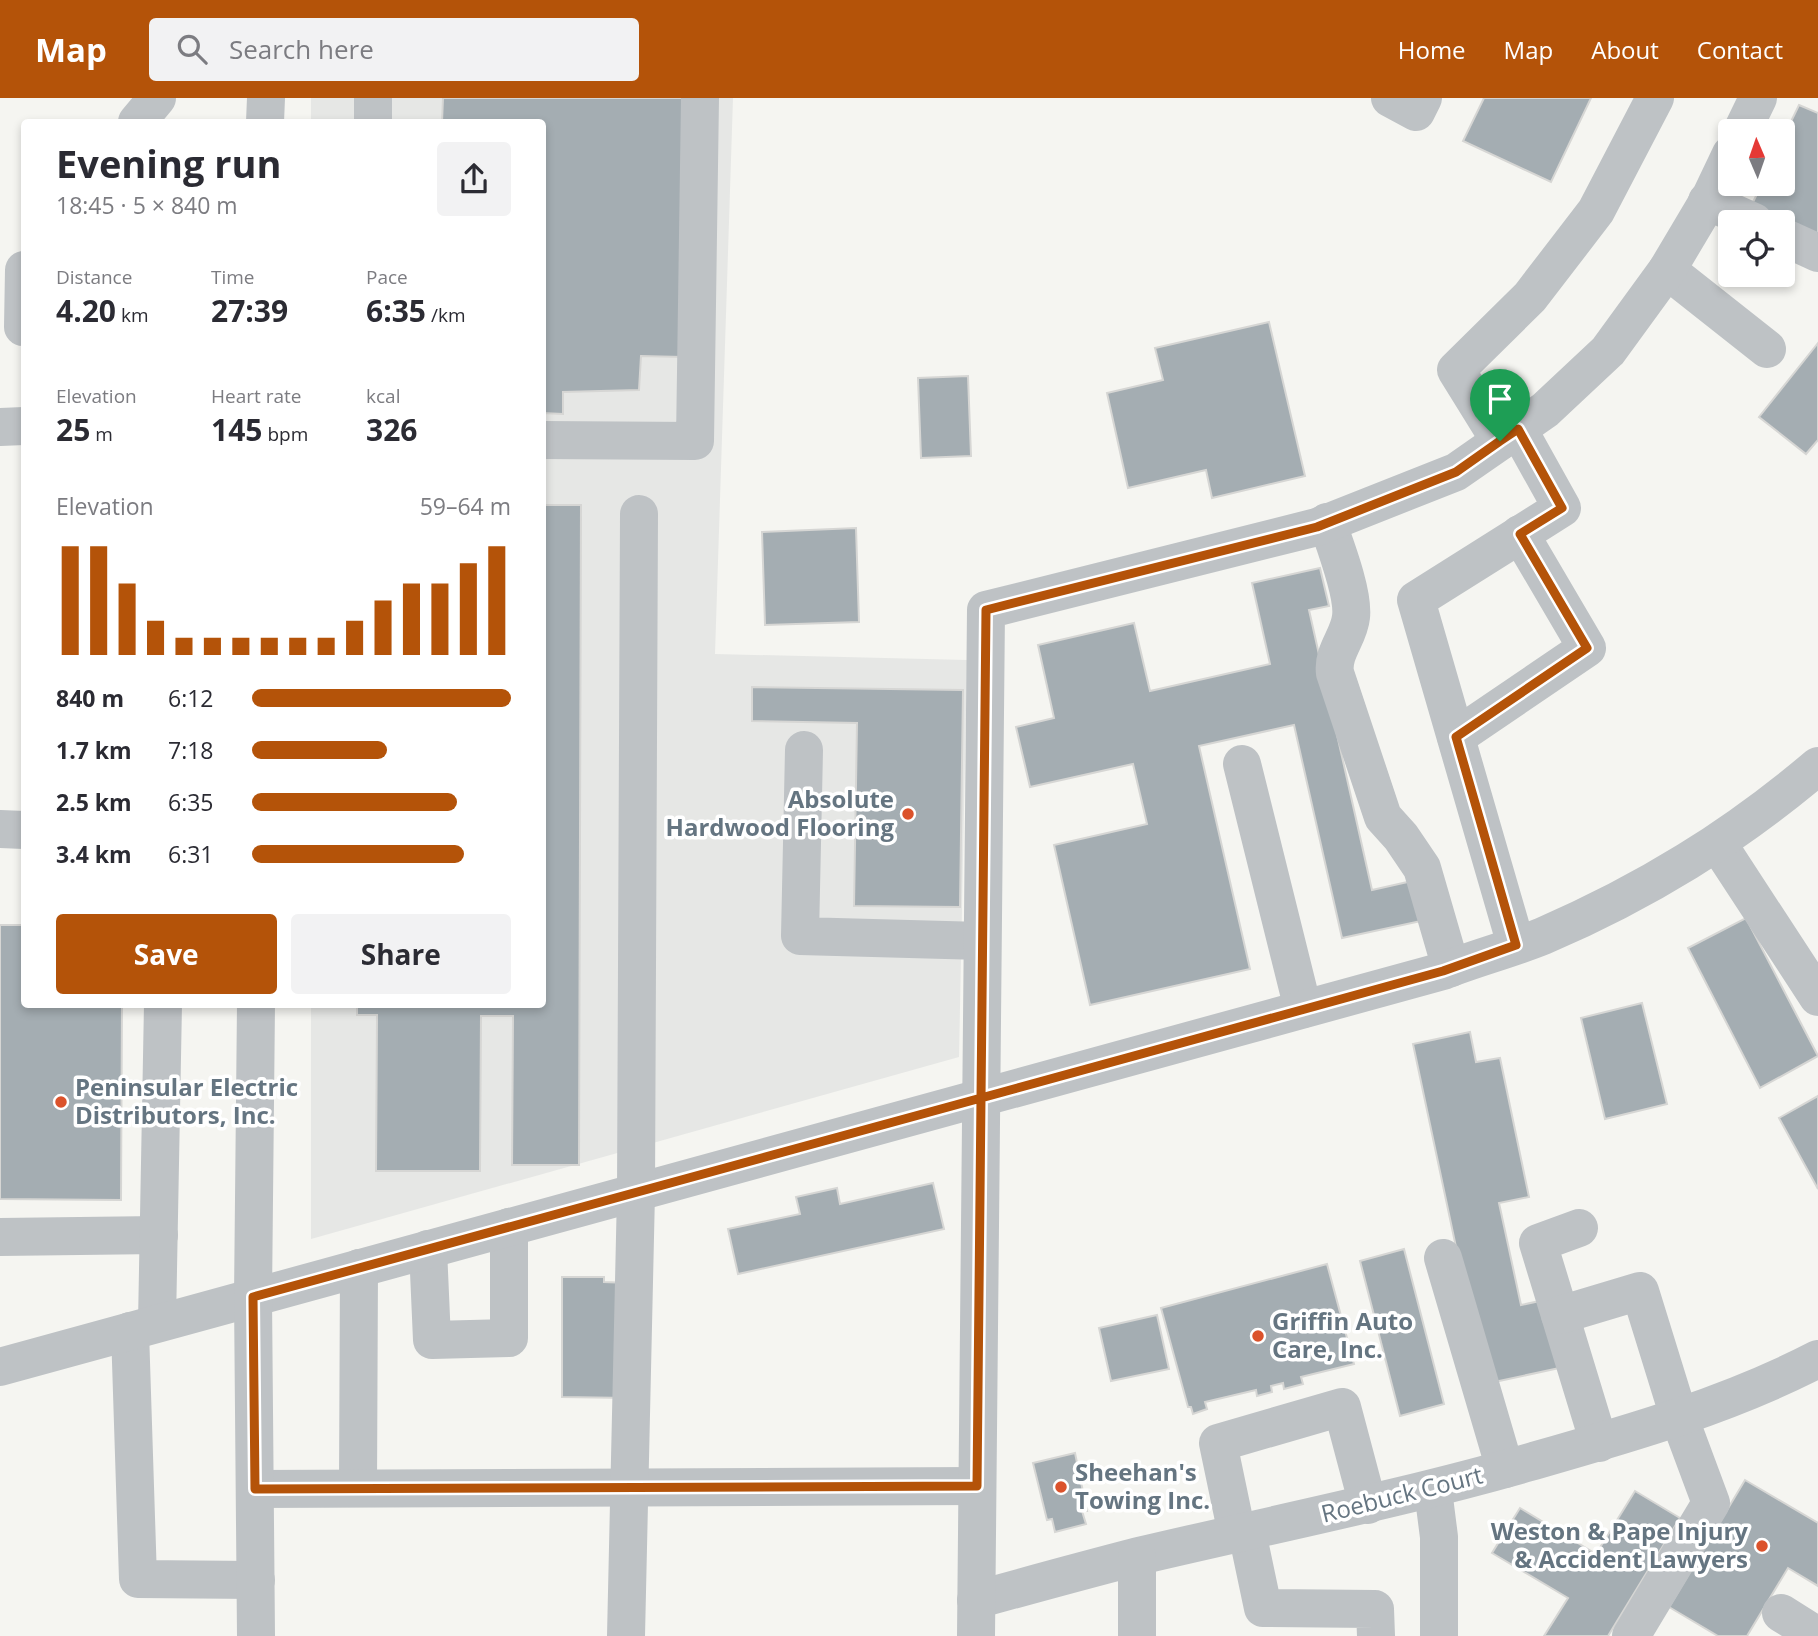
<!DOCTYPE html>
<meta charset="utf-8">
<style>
body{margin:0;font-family:"Open Sans",sans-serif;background:#f2f2f3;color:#2b2b33;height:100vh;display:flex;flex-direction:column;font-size:26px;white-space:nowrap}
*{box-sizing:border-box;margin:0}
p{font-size:23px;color:#7c7c81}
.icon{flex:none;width:38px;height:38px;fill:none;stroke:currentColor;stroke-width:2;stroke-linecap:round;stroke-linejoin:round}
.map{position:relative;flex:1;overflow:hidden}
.details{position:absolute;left:21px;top:21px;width:525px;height:889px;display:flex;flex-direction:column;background:#fff;border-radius:7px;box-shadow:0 4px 10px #0003}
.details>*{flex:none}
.needle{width:46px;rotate:358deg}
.tools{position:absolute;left:1718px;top:21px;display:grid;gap:14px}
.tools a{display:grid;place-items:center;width:77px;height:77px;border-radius:7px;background:#fff;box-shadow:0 4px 10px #0003;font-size:35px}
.pin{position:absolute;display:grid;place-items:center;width:60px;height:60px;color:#fff;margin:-72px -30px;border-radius:50% 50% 50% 0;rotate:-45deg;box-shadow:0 0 7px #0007}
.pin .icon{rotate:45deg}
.round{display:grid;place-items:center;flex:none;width:74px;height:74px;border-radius:7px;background:#f2f2f3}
.summary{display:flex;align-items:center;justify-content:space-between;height:119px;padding:0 35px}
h1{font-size:38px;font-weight:700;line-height:52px}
.metrics{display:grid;grid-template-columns:repeat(3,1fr);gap:10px;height:119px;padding:7px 35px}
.metrics div{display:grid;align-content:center}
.metrics b{font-size:30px;font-weight:700}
.metrics small{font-size:19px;font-weight:400}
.metrics p{font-size:19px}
.chart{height:196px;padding:14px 35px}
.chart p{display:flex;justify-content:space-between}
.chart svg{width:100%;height:126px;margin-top:7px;stroke:#b45309;stroke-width:6}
.primary-button{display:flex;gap:14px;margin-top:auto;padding:14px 35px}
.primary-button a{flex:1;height:80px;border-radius:7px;background:#b45309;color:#fff;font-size:28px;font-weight:700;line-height:80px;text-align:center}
.primary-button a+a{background:#f2f2f3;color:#2b2b33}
ul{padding:0 35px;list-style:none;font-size:23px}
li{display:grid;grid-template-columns:112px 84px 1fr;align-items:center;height:52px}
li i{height:18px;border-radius:9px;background:#b45309}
header{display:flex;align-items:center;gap:42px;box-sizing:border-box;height:98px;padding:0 35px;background:#b45309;color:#fff}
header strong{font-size:33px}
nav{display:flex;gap:38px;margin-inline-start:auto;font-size:24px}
.search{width:490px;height:63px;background:#f2f2f3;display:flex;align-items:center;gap:18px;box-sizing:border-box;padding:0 24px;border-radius:7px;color:#7c7c81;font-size:26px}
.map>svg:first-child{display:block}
.built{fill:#e6e7e5}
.building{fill:#a4adb2;stroke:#d6d6d4;stroke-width:2}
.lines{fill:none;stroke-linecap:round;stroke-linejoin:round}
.minor{stroke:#bec2c5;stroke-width:38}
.route-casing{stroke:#fff;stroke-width:14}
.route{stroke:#b45309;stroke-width:9}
.poi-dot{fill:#db522b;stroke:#fff;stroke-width:2.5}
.labels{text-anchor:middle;stroke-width:7;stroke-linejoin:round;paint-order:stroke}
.poi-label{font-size:24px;font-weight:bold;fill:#657581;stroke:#fff;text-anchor:start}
.street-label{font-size:24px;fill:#657581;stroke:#fff}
</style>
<header>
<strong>Map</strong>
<div class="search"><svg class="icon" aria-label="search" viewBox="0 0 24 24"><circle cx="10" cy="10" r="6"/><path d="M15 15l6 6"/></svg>Search here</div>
<nav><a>Home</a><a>Map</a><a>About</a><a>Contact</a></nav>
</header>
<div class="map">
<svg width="1818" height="1538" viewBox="0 0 1818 1538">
<rect width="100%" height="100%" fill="#f5f5f1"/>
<!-- built -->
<path class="built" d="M311 0H733L715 556 967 562 959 959 311 1141V907L542 906V24H311Z"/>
<!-- building -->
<g class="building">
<path d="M443 0H685L683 259 641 258 639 292 563 294V316L542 315V24H442Z"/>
<path d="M1484 0H1591L1551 84 1463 43Z"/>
<path d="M1799 7 1818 15V139L1751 108 1762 86H1783V40Z"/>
<path d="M1269 224 1305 378 1212 400 1206 372 1128 390 1107 295 1163 282 1155 250Z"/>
<path d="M1818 245V342L1806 356 1759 319Z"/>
<path d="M968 278 971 358 921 360 918 280Z"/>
<path d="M542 407H581L579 1067H512L513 918H481L480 1073H376L377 917H357V906H542Z"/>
<path d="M856 430 859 524 765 527 762 434Z"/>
<path d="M1320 470 1329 508 1309 512 1372 792 1412 783 1421 823 1342 840 1294 627 1199 648 1250 871 1090 907 1054 747 1147 726 1133 666 1030 689 1016 629 1054 620 1038 547 1134 525 1150 593 1270 566 1252 485Z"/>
<path d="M752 589 963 592 960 809 854 808 857 625 752 623Z"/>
<path d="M1746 820 1818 958 1760 990 1688 850Z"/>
<path d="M0 827H24V906H122L121 1102 0 1101Z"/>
<path d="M1642 905 1667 1006 1605 1021 1581 920Z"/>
<path d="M1470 934 1476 964 1500 960 1529 1099 1499 1105 1521 1207 1549 1201 1564 1269 1485 1286 1413 946Z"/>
<path d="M1818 998V1091L1779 1020Z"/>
<path d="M933 1085 944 1131 738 1176 728 1131 800 1116 796 1099 837 1090 840 1106Z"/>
<path d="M1404 1151 1444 1306 1400 1318 1360 1163Z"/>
<path d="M1327 1166 1354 1266 1301 1279 1303 1286 1284 1291 1283 1285 1271 1288 1272 1294 1257 1298 1256 1292 1205 1304 1207 1311 1193 1316 1191 1309H1188L1161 1210Z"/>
<path d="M562 1179H604V1184L630 1185 629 1300 562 1299Z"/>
<path d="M1157 1217 1169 1271 1111 1283 1099 1230Z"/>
<path d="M1075 1355 1087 1413H1082L1086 1426 1055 1434 1052 1421 1047 1422 1033 1365Z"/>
<path d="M1745 1382 1818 1425V1488L1788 1470 1747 1538H1718L1669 1509Z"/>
<path d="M1635 1393 1680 1420 1608 1538H1544L1568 1500 1492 1455 1520 1410 1596 1456Z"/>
</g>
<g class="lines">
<!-- minor -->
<g class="minor">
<path d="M1390 0 1416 14 1423 0"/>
<path d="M137 24 157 0"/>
<path d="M265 24 266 0"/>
<path d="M373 24V0"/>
<path d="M1742 33 1758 0"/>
<path d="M1707 103 1754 124"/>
<path d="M1783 139 1818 155"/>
<path d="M1667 172 1767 251"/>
<path d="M23 229 24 172"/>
<path d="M0 329 24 328"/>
<path d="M542 342 695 343 700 0"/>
<path d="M1500 343 1456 272 1530 199 1596 113 1655 0"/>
<path d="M1327 424C1335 447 1354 496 1351 519 1349 539 1332 554 1335 575L1383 719 1401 739 1422 770 1451 870"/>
<path d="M1456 639 1587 550 1520 436"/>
<path d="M804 652 800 838 982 843"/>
<path d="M1242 666 1303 911"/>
<path d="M0 731 24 732"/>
<path d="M1718 746 1818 899"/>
<path d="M1516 847 1416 502 1562 410 1518 331"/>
<path d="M1579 1130 1538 1145 1599 1345"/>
<path d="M0 1139 159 1137"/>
<path d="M428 1151 432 1242 509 1240V1129"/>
<path d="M1443 1160 1505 1371"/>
<path d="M1560 1217 1640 1193 1679 1319 1711 1405 1631 1538"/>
<path d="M157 1225 163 906"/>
<path d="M130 1233 138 1481 256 1482"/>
<path d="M0 1269 1443 873C1476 860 1511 851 1543 838 1645 794 1733 740 1818 668"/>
<path d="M358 1390 359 1170"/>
<path d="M255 1391 977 1388"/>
<path d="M1433 1392 1439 1439V1538"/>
<path d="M1247 1434 1263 1510 1375 1511 1376 1538"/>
<path d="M1237 1436 1218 1345 1342 1309 1368 1407"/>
<path d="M976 1502C1030 1487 1085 1472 1139 1458 1270 1427 1401 1401 1530 1364 1628 1336 1727 1308 1818 1261"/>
<path d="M1781 1515 1818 1538"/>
<path d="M256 1538 253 1199 256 906"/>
<path d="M626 1538 636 1095 639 416"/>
<path d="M976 1538 986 512 1317 429 1456 374 1545 312 1608 253 1667 172 1711 98 1731 56"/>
<path d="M1137 1538V1459"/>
</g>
</g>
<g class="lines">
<!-- route casing -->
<g class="route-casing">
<path id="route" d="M1500 343 1456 374 1317 429 986 512 981 1000 253 1199 255 1391 977 1388 981 1000 1443 873 1516 847 1456 639 1587 550 1520 436 1562 410 1518 331 1500 343"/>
</g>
<!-- route -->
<use href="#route" class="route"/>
</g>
<!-- markers -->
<g class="poi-dot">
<circle cx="908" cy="716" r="7"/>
<circle cx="61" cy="1004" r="7"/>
<circle cx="1258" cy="1238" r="7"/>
<circle cx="1061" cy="1389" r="7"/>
<circle cx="1762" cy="1448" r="7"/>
</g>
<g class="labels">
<!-- poi labels -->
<g class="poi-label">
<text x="894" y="710" text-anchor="end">Absolute<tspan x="894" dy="28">Hardwood Flooring</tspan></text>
<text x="75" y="998">Peninsular Electric<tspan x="75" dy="28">Distributors, Inc.</tspan></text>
<text x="1272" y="1232">Griffin Auto<tspan x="1272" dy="28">Care, Inc.</tspan></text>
<text x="1075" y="1383">Sheehan's<tspan x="1075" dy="28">Towing Inc.</tspan></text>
<text x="1748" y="1442" text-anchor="end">Weston &amp; Pape Injury<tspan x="1748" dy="28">&amp; Accident Lawyers</tspan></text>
</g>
<!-- street labels -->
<g class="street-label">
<text transform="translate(1402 1397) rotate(-14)" y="8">Roebuck Court</text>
</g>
</g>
</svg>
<div class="tools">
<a><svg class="needle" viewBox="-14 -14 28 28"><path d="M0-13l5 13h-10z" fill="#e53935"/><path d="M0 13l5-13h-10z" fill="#7c7c81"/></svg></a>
<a><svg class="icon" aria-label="locate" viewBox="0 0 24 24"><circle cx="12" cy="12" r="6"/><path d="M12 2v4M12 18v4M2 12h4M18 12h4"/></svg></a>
</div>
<div class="pin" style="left:1500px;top:343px;background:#1e9e55"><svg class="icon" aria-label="arrive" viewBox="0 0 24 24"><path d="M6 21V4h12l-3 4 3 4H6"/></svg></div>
<section class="details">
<div class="summary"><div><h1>Evening run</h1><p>18:45 · 5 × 840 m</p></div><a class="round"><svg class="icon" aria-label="share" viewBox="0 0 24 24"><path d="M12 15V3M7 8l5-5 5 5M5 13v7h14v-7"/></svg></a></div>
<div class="metrics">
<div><p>Distance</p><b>4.20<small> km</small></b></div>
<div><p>Time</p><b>27:39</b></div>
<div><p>Pace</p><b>6:35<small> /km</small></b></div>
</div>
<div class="metrics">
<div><p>Elevation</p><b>25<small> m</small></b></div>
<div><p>Heart rate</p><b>145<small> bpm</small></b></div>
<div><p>kcal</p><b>326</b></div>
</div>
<div class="chart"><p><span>Elevation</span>59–64 m</p>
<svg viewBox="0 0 160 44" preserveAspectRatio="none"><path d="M5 44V6M15 44V6M25 44V19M35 44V32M45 44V38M55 44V38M65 44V38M75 44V38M85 44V38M95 44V38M105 44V32M115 44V25M125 44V19M135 44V19M145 44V12M155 44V6"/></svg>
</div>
<ul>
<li><b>840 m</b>6:12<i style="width:100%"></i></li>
<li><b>1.7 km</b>7:18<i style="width:52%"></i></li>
<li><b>2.5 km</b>6:35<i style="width:79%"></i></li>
<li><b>3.4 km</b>6:31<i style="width:82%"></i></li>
</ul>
<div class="primary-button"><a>Save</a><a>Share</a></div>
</section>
</div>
